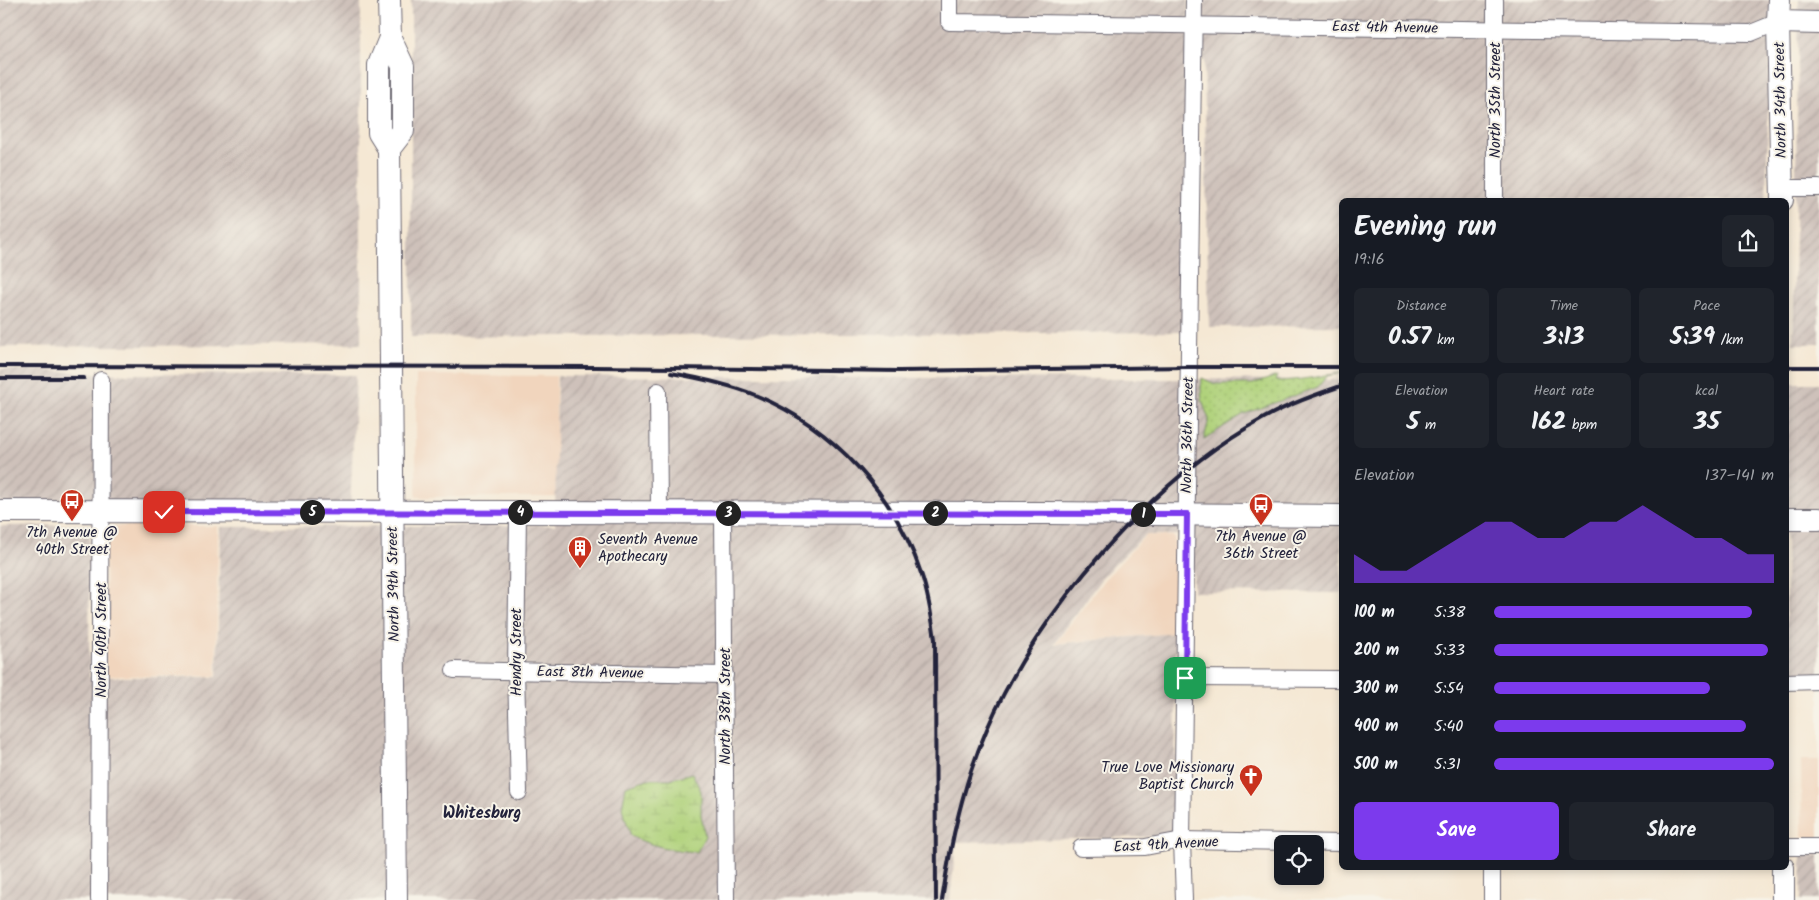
<!DOCTYPE html>
<meta charset="utf-8">
<style>
body{margin:0;font-family:Kalam,sans-serif;background:#20242c;color:#f1f3f6;height:100vh;display:flex;flex-direction:column;font-size:19px;white-space:nowrap}
*{box-sizing:border-box;margin:0}
p{font-size:16px;color:#9ea1a6}
.icon{flex:none;width:28px;height:28px;fill:none;stroke:currentColor;stroke-width:2;stroke-linecap:round;stroke-linejoin:round}
.map{position:relative;flex:1;overflow:hidden}
.drawer{position:absolute;left:1339px;top:198px;width:450px;height:672px;display:flex;flex-direction:column;background:#171b24;border-radius:8px;box-shadow:0 2px 8px #0003}
.drawer>*{flex:none}
.fabs{position:absolute;left:1274px;top:835px;display:grid;gap:10px}
.fabs a{display:grid;place-items:center;width:50px;height:50px;border-radius:8px;background:#171b24;box-shadow:0 2px 8px #0003;font-size:25px}
.pin{position:absolute;display:grid;place-items:center;width:42px;height:42px;color:#fff;margin:-21px;border-radius:10px;box-shadow:0 2px 8px #0006}
.km{position:absolute;width:25px;height:25px;margin:-12px;border-radius:50%;background:#222;color:#fff;font-size:14px;line-height:25px;text-align:center}
.round{display:grid;place-items:center;flex:none;width:52px;height:52px;border-radius:8px;background:#20242c}
.head{display:flex;align-items:center;justify-content:space-between;height:85px;padding:0 15px}
h1{font-size:28px;font-weight:600;line-height:38px}
.metrics{display:grid;grid-template-columns:repeat(3,1fr);gap:8px;height:85px;padding:5px 15px}
.metrics div{display:grid;align-content:center;border-radius:8px;background:#20242c;text-align:center}
.metrics b{font-size:25px;font-weight:600}
.metrics small{font-size:14px;font-weight:400}
.metrics p{font-size:14px}
.chart{height:140px;padding:10px 15px}
.chart p{display:flex;justify-content:space-between}
.chart svg{width:100%;height:90px;margin-top:5px;fill:#7c3aed;opacity:.7}
.action{display:flex;gap:10px;margin-top:auto;padding:10px 15px}
.action a{flex:1;height:58px;border-radius:8px;background:#7c3aed;color:#fff;font-size:20px;font-weight:600;line-height:58px;text-align:center}
.action a+a{background:#20242c;color:#f1f3f6}
ul{padding:0 15px;list-style:none;font-size:16px}
li{display:grid;grid-template-columns:80px 60px 1fr;align-items:center;height:38px}
li i{height:12px;border-radius:6px;background:#7c3aed}
.map>svg:first-child{display:block}
.built{fill:#f1d5bd}
.industrial{fill:url(#industrial-furrows)}
.grass{fill:url(#grass-dots);stroke:#697a5b}
.wetland{fill:url(#wetland-marsh);stroke:#697a5b}
.lines{fill:none;stroke-linecap:round;stroke-linejoin:round}
.street-casing{stroke:#6c6771;stroke-width:18}
.secondary-casing{stroke:#6c6771;stroke-width:24}
.street{stroke:#fff;stroke-width:16}
.secondary{stroke:#fff;stroke-width:22}
.rail{stroke:#22223b;stroke-width:4}
.route-casing{stroke:#fff;stroke-width:10}
.route{stroke:#7c3aed;stroke-width:6}
.labels{text-anchor:middle;stroke-width:4;stroke-linejoin:round;paint-order:stroke}
.street-label{font-size:15px;fill:#22223b;stroke:#f7f3e8}
.poi-label{font-size:15px;fill:#22223b;stroke:#f7f3e8}
.neighbourhood-label{font-size:16px;font-weight:bold;fill:#22223b;stroke:#f7f3e8}
</style>
<div class="map">
<svg width="1819" height="900" viewBox="0 0 1819 900">
<defs>
<pattern id="industrial-furrows" width="10" height="10" patternUnits="userSpaceOnUse" patternTransform="scale(1.25)"><rect width="10" height="10" fill="#cec1ba"/><path d="M-1 1l2-2M0 10L10 0M9 11l2-2" fill="none" stroke="#b1a6a1"/></pattern>
<pattern id="grass-dots" width="8" height="8" patternUnits="userSpaceOnUse" patternTransform="scale(1.25)"><rect width="8" height="8" fill="#b0d27b"/><path d="M2 2h.1M6 6h.1" fill="none" stroke="#97b46b" stroke-width="1.8" stroke-linecap="round"/></pattern>
<pattern id="wetland-marsh" width="20" height="14" patternUnits="userSpaceOnUse" patternTransform="scale(1.25)"><rect width="20" height="14" fill="#b0d27b"/><path d="M1 5h8M5 5V1M11 12h8M15 12V8" fill="none" stroke="#97b46b"/></pattern>
</defs>
<rect width="100%" height="100%" fill="#f7f3e8"/>
<filter id="ink" filterUnits="userSpaceOnUse"><feTurbulence type="fractalNoise" baseFrequency=".02" numOctaves="2"/><feDisplacementMap in="SourceGraphic" scale="10" xChannelSelector="R" yChannelSelector="G"/><feConvolveMatrix kernelMatrix="1 2 1 2 8 2 1 2 1" color-interpolation-filters="sRGB"/></filter>
<filter id="wash" filterUnits="userSpaceOnUse"><feTurbulence type="fractalNoise" baseFrequency=".0096" numOctaves="4" result="noise"/><feDisplacementMap in="SourceGraphic" scale="20" xChannelSelector="R" yChannelSelector="G"/><feGaussianBlur stdDeviation="1.12" result="paint"/><feColorMatrix in="noise" values="0 0 0 0 0 0 0 0 0 0 0 0 0 0 0 0 0 1.4 0 .05"/><feComposite in="paint" operator="in"/></filter>
<g filter="url(#wash)">
<rect width="100%" height="100%" fill="#f5e8d4"/>
<!-- built -->
<g class="built">
<path d="M416 375 556 376V497H416Z"/>
<path d="M105 526H218L216 676H106Z"/>
<path d="M1146 535 1174 536 1176 633 1056 643 1104 580Z"/>
<path d="M1801 760H1819V837H1802Z"/>
</g>
<!-- industrial -->
<g class="industrial">
<path d="M0 0H361V344L0 347Z"/>
<path d="M411 0H1188L1183 332 411 337Z"/>
<path d="M1203 0H1771L1766 200H1341V326L1209 327Z"/>
<path d="M1799 0H1819V344H1793Z"/>
<path d="M0 369 120 374 356 375 350 510H0Z"/>
<path d="M557 376 1341 380V593L1193 592 1194 535H1145L1104 575 1054 644 1176 633 1175 836 956 842 950 900H0V526L90 525 89 677H217L220 527 555 525Z"/>
<rect x="1786" y="383" width="33" height="299"/>
<path d="M1802 855H1819V900H1801Z"/>
</g>
<!-- grass -->
<path class="grass" d="M1341 373 1327 376 1318 387 1244 414 1204 439 1209 419C1203 405 1199 394 1202 378L1215 384H1253L1277 376 1275 381C1298 381 1319 376 1341 373Z"/>
<!-- wetland -->
<path class="wetland" d="M692 773 701 791V815L705 836 697 852C673 850 653 847 631 836L622 808 626 786 648 779H671Z"/>
</g>
<g filter="url(#ink)">
<g class="lines">
<!-- street casing -->
<g class="street-casing">
<g id="street">
<path d="M949 0V22L1751 33 1778 22"/>
<path d="M1495 0V200"/>
<path d="M1782 188H1819"/>
<path d="M658 391 659 512"/>
<path d="M518 512 516 670 519 792"/>
<path d="M723 513 726 900"/>
<path d="M454 670 725 675"/>
<path d="M1185 678 1341 679"/>
<path d="M1786 682 1819 681"/>
<path d="M1786 847H1819"/>
<path d="M1081 848 1145 847 1182 840 1341 843"/>
<path d="M99 900 101 380"/>
<path d="M1184 900 1182 840 1194 0"/>
<path d="M1492 900V868"/>
</g>
</g>
<!-- secondary casing -->
<g class="secondary-casing">
<g id="secondary">
<path d="M389 0 390 38 379 65V133L389 149 396 900"/>
<path d="M1779 0 1778 22 1782 200"/>
<path d="M1778 22 1819 23"/>
<path d="M389 149 403 131V66L390 38"/>
<path d="M0 511 1046 513 1341 516"/>
<path d="M1786 519H1819"/>
<path d="M1783 868V900"/>
</g>
</g>
<!-- street -->
<use href="#street" class="street"/>
<!-- secondary -->
<use href="#secondary" class="secondary"/>
<!-- rail -->
<g class="rail">
<path d="M0 366 596 367 899 371 1188 367H1341"/>
<path d="M1786 367H1819"/>
<path d="M671 373C699 378 728 384 755 395 833 427 896 495 922 576 929 597 932 618 935 639L936 900"/>
<path d="M0 378H84"/>
<path d="M942 900C951 841 963 784 987 729 1038 611 1152 479 1264 418 1289 404 1315 395 1341 386"/>
</g>
</g>
</g>
<g class="lines" filter="url(#ink)">
<!-- route casing -->
<g class="route-casing">
<path id="route" d="M164 512 1187 514 1185 678"/>
</g>
<!-- route -->
<use href="#route" class="route"/>
</g>
<!-- icons -->
<defs>
<g id="bus-pin" transform="scale(1.25)"><path d="M0 17L-7.5 6A9.5 9.5 0 1 1 7.5 6Z" fill="#c8321e" stroke="#f7f3e8"/><path d="M-5-6H5V4H4V6H2V4H-2V6H-4V4H-5ZM-3.5-4V0h7V-4ZM-3.5 1.2v1.5H-2V1.2ZM2 1.2v1.5H3.5V1.2Z" fill="#fff"/></g>
<g id="building-pin" transform="scale(1.25)"><path d="M0 17L-7.5 6A9.5 9.5 0 1 1 7.5 6Z" fill="#c8321e" stroke="#f7f3e8"/><path d="M-4-6H4V6H1V3H-1V6H-4ZM-2.5-4.3h1.7v1.8h-1.7ZM.8-4.3h1.7v1.8H.8ZM-2.5-1h1.7V.8h-1.7ZM.8-1h1.7V.8H.8Z" fill="#fff"/></g>
<g id="church-pin" transform="scale(1.25)"><path d="M0 17L-7.5 6A9.5 9.5 0 1 1 7.5 6Z" fill="#c8321e" stroke="#f7f3e8"/><path d="M-1.2-6h2.4v3.5h3.3v2.4h-3.3V6h-2.4V-.1h-3.3v-2.4h3.3Z" fill="#fff"/></g>
</defs>
<g fill-rule="evenodd">
<use href="#bus-pin" x="72" y="501"/>
<use href="#bus-pin" x="1261" y="505"/>
<use href="#building-pin" x="580" y="548"/>
<use href="#church-pin" x="1251" y="776"/>
</g>
<g class="labels">
<!-- street labels -->
<g class="street-label">
<text transform="translate(1385 27) rotate(1)" y="5">East 4th Avenue</text>
<text transform="translate(1495 100) rotate(-90)" y="5">North 35th Street</text>
<text transform="translate(1780 100) rotate(-91)" y="5">North 34th Street</text>
<text transform="translate(1187 435) rotate(-89)" y="5">North 36th Street</text>
<text transform="translate(393 584) rotate(-91)" y="5">North 39th Street</text>
<text transform="translate(101 640) rotate(-90)" y="5">North 40th Street</text>
<text transform="translate(516 652) rotate(-90)" y="5">Hendry Street</text>
<text transform="translate(590 672) rotate(1)" y="5">East 8th Avenue</text>
<text transform="translate(725 706) rotate(-90)" y="5">North 38th Street</text>
<text transform="translate(1166 844) rotate(-3)" y="5">East 9th Avenue</text>
</g>
<!-- poi labels -->
<g class="poi-label">
<text x="72" y="537">7th Avenue @<tspan x="72" dy="17">40th Street</tspan></text>
<text x="1261" y="541">7th Avenue @<tspan x="1261" dy="17">36th Street</tspan></text>
<text x="598" y="544" text-anchor="start">Seventh Avenue<tspan x="598" dy="17">Apothecary</tspan></text>
<text x="1234" y="772" text-anchor="end">True Love Missionary<tspan x="1234" dy="17">Baptist Church</tspan></text>
</g>
<!-- neighbourhood labels -->
<g class="neighbourhood-label">
<text x="482" y="818">Whitesburg</text>
</g>
</g>
</svg>
<div class="fabs">
<a><svg class="icon" aria-label="locate" viewBox="0 0 24 24"><circle cx="12" cy="12" r="6"/><path d="M12 2v4M12 18v4M2 12h4M18 12h4"/></svg></a>
</div>
<div class="pin" style="left:1185px;top:678px;background:#1e9e55"><svg class="icon" aria-label="arrive" viewBox="0 0 24 24"><path d="M6 21V4h12l-3 4 3 4H6"/></svg></div>
<div class="pin" style="left:164px;top:512px;background:#d93025"><svg class="icon" aria-label="check" viewBox="0 0 24 24"><path d="M5 12l5 5 9-10"/></svg></div>
<b class="km" style="left:1143px;top:514px">1</b>
<b class="km" style="left:935px;top:513px">2</b>
<b class="km" style="left:728px;top:513px">3</b>
<b class="km" style="left:520px;top:512px">4</b>
<b class="km" style="left:312px;top:512px">5</b>
<section class="drawer">
<div class="head"><div><h1>Evening run</h1><p>19:16</p></div><a class="round"><svg class="icon" aria-label="share" viewBox="0 0 24 24"><path d="M12 15V3M7 8l5-5 5 5M5 13v7h14v-7"/></svg></a></div>
<div class="metrics">
<div><p>Distance</p><b>0.57<small> km</small></b></div>
<div><p>Time</p><b>3:13</b></div>
<div><p>Pace</p><b>5:39<small> /km</small></b></div>
</div>
<div class="metrics">
<div><p>Elevation</p><b>5<small> m</small></b></div>
<div><p>Heart rate</p><b>162<small> bpm</small></b></div>
<div><p>kcal</p><b>35</b></div>
</div>
<div class="chart"><p><span>Elevation</span>137–141 m</p>
<svg viewBox="0 0 160 44" preserveAspectRatio="none"><path d="M0 44V30L10 38L20 38L30 30L40 22L50 14L60 14L70 22L80 22L90 14L100 14L110 6L120 14L130 22L140 22L150 30L160 30V44z"/></svg>
</div>
<ul>
<li><b>100 m</b>5:38<i style="width:92%"></i></li>
<li><b>200 m</b>5:33<i style="width:98%"></i></li>
<li><b>300 m</b>5:54<i style="width:77%"></i></li>
<li><b>400 m</b>5:40<i style="width:90%"></i></li>
<li><b>500 m</b>5:31<i style="width:100%"></i></li>
</ul>
<div class="action"><a>Save</a><a>Share</a></div>
</section>
</div>
